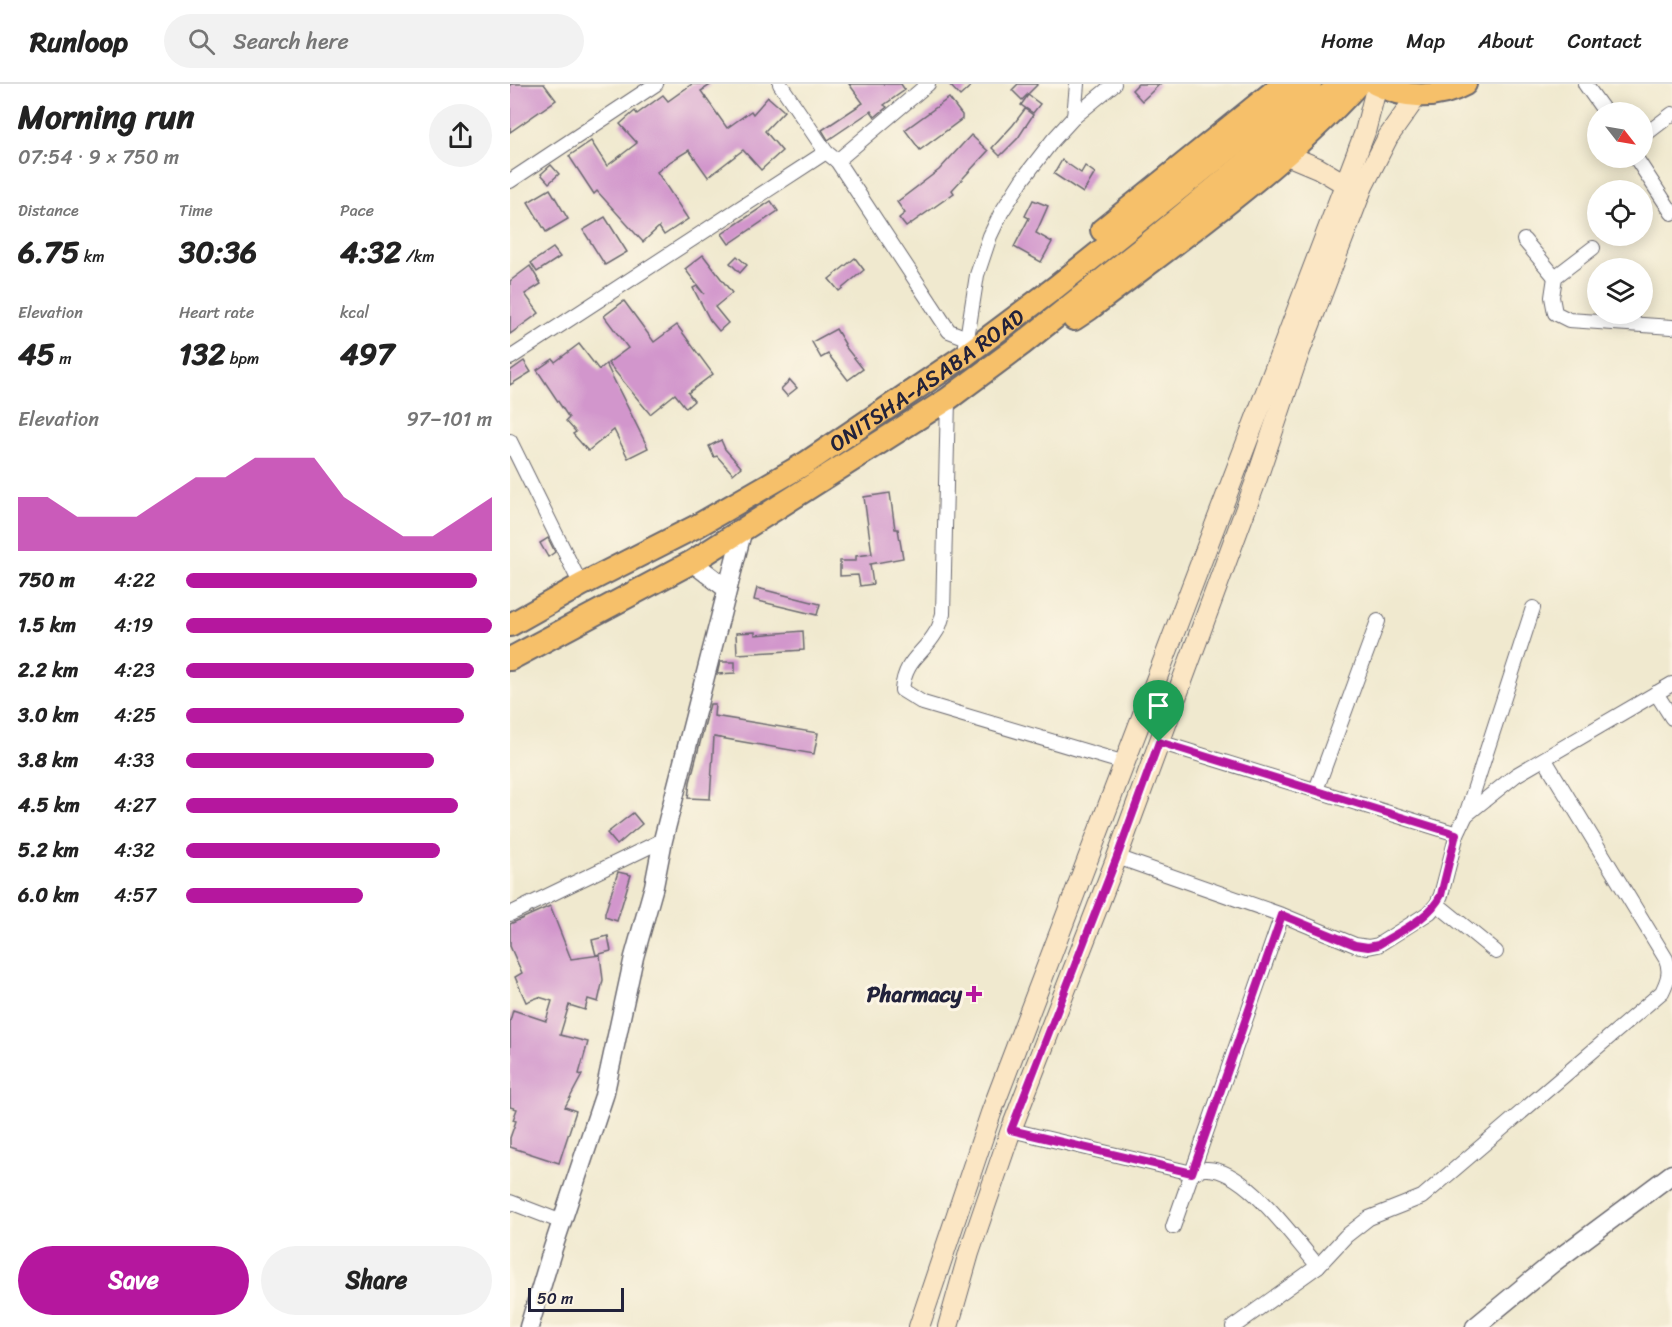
<!DOCTYPE html>
<meta charset="utf-8">
<style>
body{margin:0;font-family:Sriracha,sans-serif;background:#f2f2f2;color:#222;height:100vh;display:flex;flex-direction:column;font-size:22px;white-space:nowrap}
*{box-sizing:border-box;margin:0}
p{font-size:20px;color:#767676}
.icon{flex:none;width:33px;height:33px;fill:none;stroke:currentColor;stroke-width:2;stroke-linecap:round;stroke-linejoin:round}
.map{position:relative;flex:1;overflow:hidden}
.side{display:flex;flex-direction:column;background:#fff;width:510px}
.side>*{flex:none}
.needle{width:39px;rotate:121deg}
.buttons{position:absolute;left:1077px;top:18px;display:grid;gap:12px}
.buttons a{display:grid;place-items:center;width:66px;height:66px;border-radius:50%;background:#fff;box-shadow:0 3px 15px #0003;font-size:30px}
.scale{position:absolute;left:18px;bottom:15px;width:96px;box-sizing:border-box;padding-left:6px;border:3px solid #22223b;border-top:0;font-size:16px;line-height:21px;white-space:nowrap;color:#22223b;-webkit-text-stroke:4px #fcf5e5;paint-order:stroke}
.pin{position:absolute;display:grid;place-items:center;width:51px;height:51px;color:#fff;margin:-62px -26px;border-radius:50% 50% 50% 0;rotate:-45deg;box-shadow:0 0 6px #0007}
.pin .icon{rotate:45deg}
.round{display:grid;place-items:center;flex:none;width:63px;height:63px;border-radius:32px;background:#f2f2f2}
.summary{display:flex;align-items:center;justify-content:space-between;height:102px;padding:0 18px}
h1{font-size:33px;font-weight:800;line-height:45px}
.stats{display:grid;grid-template-columns:repeat(3,1fr);gap:9px;height:102px;padding:6px 18px}
.stats div{display:grid;align-content:center}
.stats b{font-size:30px;font-weight:800}
.stats small{font-size:16px;font-weight:400}
.stats p{font-size:16px}
.chart{height:168px;padding:12px 18px}
.chart p{display:flex;justify-content:space-between}
.chart svg{width:100%;height:108px;margin-top:6px;fill:#b5179e;opacity:.7}
.cta{display:flex;gap:12px;margin-top:auto;padding:12px 18px}
.cta a{flex:1;height:69px;border-radius:36px;background:#b5179e;color:#fff;font-size:24px;font-weight:800;line-height:69px;text-align:center}
.cta a+a{background:#f2f2f2;color:#222}
ul{padding:0 18px;list-style:none;font-size:20px}
li{display:grid;grid-template-columns:96px 72px 1fr;align-items:center;height:45px}
li i{height:15px;border-radius:8px;background:#b5179e}
header{display:flex;align-items:center;gap:36px;box-sizing:border-box;height:84px;padding:0 30px;background:#fff;border-bottom:2px solid #e0e0e0}
header strong{font-size:28px}
nav{display:flex;gap:33px;margin-inline-start:auto;font-size:21px}
.search{width:420px;height:54px;background:#f2f2f2;display:flex;align-items:center;gap:15px;box-sizing:border-box;padding:0 21px;border-radius:33px;color:#767676;font-size:22px}
main{display:flex;flex:1;min-height:0}
.map>svg:first-child{display:block}
.building{fill:#d296cc}
.lines{fill:none;stroke-linecap:round;stroke-linejoin:round}
.minor-casing{stroke:#6a686f;stroke-width:16}
.tertiary-casing{stroke:#6a686f;stroke-width:21}
.secondary-casing{stroke:#6a686f;stroke-width:22}
.primary-casing{stroke:#6a686f;stroke-width:26}
.trunk-casing{stroke:#6a686f;stroke-width:26}
.minor{stroke:#fff;stroke-width:14}
.tertiary{stroke:#fff;stroke-width:18}
.secondary{stroke:#fbe6c4;stroke-width:20}
.primary{stroke:#f6c06b;stroke-width:22}
.trunk{stroke:#f6c06b;stroke-width:22}
.route-casing{stroke:#fff;stroke-width:12}
.route{stroke:#b5179e;stroke-width:8}
.poi-dot{fill:#b5179e;stroke:#fcf5e5;stroke-width:2}
.labels{text-anchor:middle;stroke-width:6;stroke-linejoin:round;paint-order:stroke}
.street-label{font-size:22px;fill:#22223b;stroke:#fcf5e5}
.poi-label{font-size:22px;font-weight:bold;fill:#22223b;stroke:#fcf5e5;text-anchor:end}
</style>
<header>
<strong>Runloop</strong>
<div class="search"><svg class="icon" aria-label="search" viewBox="0 0 24 24"><circle cx="10" cy="10" r="6"/><path d="M15 15l6 6"/></svg>Search here</div>
<nav><a>Home</a><a>Map</a><a>About</a><a>Contact</a></nav>
</header>
<main>
<section class="side">
<div class="summary"><div><h1>Morning run</h1><p>07:54 · 9 × 750 m</p></div><a class="round"><svg class="icon" aria-label="share" viewBox="0 0 24 24"><path d="M12 15V3M7 8l5-5 5 5M5 13v7h14v-7"/></svg></a></div>
<div class="stats">
<div><p>Distance</p><b>6.75<small> km</small></b></div>
<div><p>Time</p><b>30:36</b></div>
<div><p>Pace</p><b>4:32<small> /km</small></b></div>
</div>
<div class="stats">
<div><p>Elevation</p><b>45<small> m</small></b></div>
<div><p>Heart rate</p><b>132<small> bpm</small></b></div>
<div><p>kcal</p><b>497</b></div>
</div>
<div class="chart"><p><span>Elevation</span>97–101 m</p>
<svg viewBox="0 0 160 44" preserveAspectRatio="none"><path d="M0 44V22L10 22L20 30L30 30L40 30L50 22L60 14L70 14L80 6L90 6L100 6L110 22L120 30L130 38L140 38L150 30L160 22V44z"/></svg>
</div>
<ul>
<li><b>750 m</b>4:22<i style="width:95%"></i></li>
<li><b>1.5 km</b>4:19<i style="width:100%"></i></li>
<li><b>2.2 km</b>4:23<i style="width:94%"></i></li>
<li><b>3.0 km</b>4:25<i style="width:91%"></i></li>
<li><b>3.8 km</b>4:33<i style="width:81%"></i></li>
<li><b>4.5 km</b>4:27<i style="width:89%"></i></li>
<li><b>5.2 km</b>4:32<i style="width:83%"></i></li>
<li><b>6.0 km</b>4:57<i style="width:58%"></i></li>
</ul>
<div class="cta"><a>Save</a><a>Share</a></div>
</section>
<div class="map">
<svg width="1162" height="1243" viewBox="0 0 1162 1243">
<rect width="100%" height="100%" fill="#fcf5e5"/>
<filter id="ink" filterUnits="userSpaceOnUse"><feTurbulence type="fractalNoise" baseFrequency=".0167" numOctaves="2"/><feDisplacementMap in="SourceGraphic" scale="12" xChannelSelector="R" yChannelSelector="G"/><feConvolveMatrix kernelMatrix="1 2 1 2 8 2 1 2 1" color-interpolation-filters="sRGB"/></filter>
<filter id="wash" filterUnits="userSpaceOnUse"><feTurbulence type="fractalNoise" baseFrequency=".008" numOctaves="4" result="noise"/><feDisplacementMap in="SourceGraphic" scale="24" xChannelSelector="R" yChannelSelector="G"/><feGaussianBlur stdDeviation="1.35" result="paint"/><feColorMatrix in="noise" values="0 0 0 0 0 0 0 0 0 0 0 0 0 0 0 0 0 1.4 0 .05"/><feComposite in="paint" operator="in"/></filter>
<g filter="url(#wash)">
<rect width="100%" height="100%" fill="#f0e9cf"/>
<g id="blocks">
<!-- building -->
<g class="building">
<path d="M0 0H34L46 16 0 48Z"/>
<path d="M182 0H202L191 7 217 44 241 27 243 30 258 13 274 27 255 47 272 67 251 86 233 66 198 93 179 66 161 77 147 88 178 135 154 151 149 143 133 158 87 107 84 110 59 72 81 57 97 82 127 59 110 40 125 27 127 30 153 11 158 17Z"/>
<path d="M339 0H391L395 6 374 21 377 23 365 33 361 27 318 56 312 46 353 19Z"/>
<path d="M439 0H463L450 12Z"/>
<path d="M508 0H528L512 16 502 6Z"/>
<path d="M628 0H650L632 17 622 6Z"/>
<path d="M518 11 530 20 523 29 511 21Z"/>
<path d="M439 14 452 31V35L410 66 395 46Z"/>
<path d="M515 25 523 31 508 54 490 72 482 64 503 41Z"/>
<path d="M461 51 478 67 442 106 444 109 396 143 389 134 395 129 387 118 429 86Z"/>
<path d="M552 76 571 89 575 82 585 89 573 109 544 90Z"/>
<path d="M41 81 49 90 39 99 31 90Z"/>
<path d="M40 105 58 135 36 148 18 118Z"/>
<path d="M523 116 538 122 526 149 542 158 531 178 504 163 519 134 515 132Z"/>
<path d="M261 117 268 127 219 160 212 150Z"/>
<path d="M95 133 117 168 95 181 73 146Z"/>
<path d="M43 164 50 173 27 188 21 179Z"/>
<path d="M193 171 222 209 205 223 218 239 209 247 200 236 183 204 187 202 194 210 175 185Z"/>
<path d="M227 172 237 181 230 189 220 179Z"/>
<path d="M345 174 354 186 329 207 319 195Z"/>
<path d="M20 182 31 200 15 210 29 229 0 250V197Z"/>
<path d="M114 217 144 258 167 241 203 290 178 309 184 317 176 324 165 310 140 330 98 279 118 264 94 232Z"/>
<path d="M326 245 335 260 334 261 353 285 338 296 318 270 311 274 302 258Z"/>
<path d="M69 260 89 286 96 280 138 364 118 374 104 346 78 367 63 350 66 348 56 337 59 334 27 286 43 275 45 278Z"/>
<path d="M14 277 21 288 0 301V287Z"/>
<path d="M280 296 287 304 277 312 271 305Z"/>
<path d="M211 356 215 365 231 383 223 390 207 372 204 373 199 362Z"/>
<path d="M380 409 385 445H388L393 474 360 480 363 500 350 502 348 491 330 492V477H346V472L362 470 354 413Z"/>
<path d="M38 454 45 468 38 473 30 459Z"/>
<path d="M247 504 310 520 307 531 244 516Z"/>
<path d="M293 547 294 566 227 570 226 549 245 548V551Z"/>
<path d="M210 578H225V589L207 590Z"/>
<path d="M200 620H205L204 632 308 649 304 670 204 653 200 715 178 714 180 698Z"/>
<path d="M123 729 132 740 107 761 97 749Z"/>
<path d="M108 788 121 791 107 837 95 833V829Z"/>
<path d="M40 822 61 875 90 871 93 896 88 918 78 915 75 926 59 921 50 951 78 958 69 990 72 991 55 1023 66 1027 49 1079 0 1063V1054L6 1037 3 1036 7 1025 0 1023V937L3 926 36 937 42 917 29 913 16 918 5 893 12 889 0 862V840Z"/>
<path d="M98 852 101 867 86 871 82 856Z"/>
</g>
</g>
</g>
<g filter="url(#ink)">
<use href="#blocks" fill-opacity="0" stroke="#6a686f" stroke-width="1.5"/>
<g class="lines">
<!-- minor casing -->
<g class="minor-casing">
<g id="minor">
<path d="M270 0 316 68 327 77 439 247 457 254"/>
<path d="M1075 0 1095 28"/>
<path d="M564 33 604 0"/>
<path d="M1132 53 1162 30"/>
<path d="M1126 74 1162 129"/>
<path d="M327 77 418 0"/>
<path d="M0 97 146 0"/>
<path d="M1014 156 1045 193"/>
<path d="M1083 164 1045 193 1042 213 1045 229 1059 236 1162 243"/>
<path d="M456 261 467 191 480 152 491 129 512 96 543 56 564 33 567 0"/>
<path d="M0 274 316 68"/>
<path d="M438 315 433 530C431 536 430 543 426 548 412 572 395 575 392 606L413 619 615 679"/>
<path d="M0 357 71 501"/>
<path d="M1146 609 1162 634"/>
<path d="M649 658 947 750"/>
<path d="M806 706 868 537"/>
<path d="M956 731 1006 691 1162 600"/>
<path d="M607 773 772 831 845 861 858 863 868 861 920 828 927 820 931 811 947 750 956 731 1023 524"/>
<path d="M927 820 986 868"/>
<path d="M0 830 153 756"/>
<path d="M501 1046 682 1089C687 1087 691 1085 695 1085 734 1082 784 1155 808 1182"/>
<path d="M0 1118 52 1138"/>
<path d="M663 1143 772 831"/>
<path d="M723 1243 808 1182 836 1152 859 1134 912 1113 1152 908C1158 896 1161 887 1156 875L1035 676"/>
</g>
</g>
<!-- tertiary casing -->
<g class="tertiary-casing">
<g id="tertiary">
<path d="M182 478 217 505"/>
<path d="M19 1243 43 1164 94 1012 124 873 144 802 153 756 233 445"/>
<path d="M965 1243 1044 1178 1162 1090"/>
</g>
</g>
<!-- secondary casing -->
<g class="secondary-casing">
<g id="secondary">
<path d="M777 71 808 84 835 100"/>
<path d="M409 1243 481 1029 855 48 867 1"/>
<path d="M438 1243 459 1169 501 1046 607 773 746 397 788 272 853 102 878 53 907 12"/>
</g>
</g>
<!-- primary casing -->
<g class="primary-casing">
<path id="primary" d="M866 0C894 14 926 16 955 0"/>
</g>
<!-- trunk casing -->
<g class="trunk-casing">
<g id="trunk">
<path d="M592 146 773 0"/>
<path d="M564 235 579 225C671 154 770 86 848 0"/>
<path id="s1" d="M0 541 71 501 187 442 296 379 454 272 546 203 800 0"/>
<path d="M0 575 182 478 438 315 512 260 636 161 831 0"/>
</g>
</g>
<!-- minor -->
<use href="#minor" class="minor"/>
<!-- tertiary -->
<use href="#tertiary" class="tertiary"/>
<!-- secondary -->
<use href="#secondary" class="secondary"/>
<!-- primary -->
<use href="#primary" class="primary"/>
<!-- trunk -->
<use href="#trunk" class="trunk"/>
</g>
</g>
<g class="lines" filter="url(#ink)">
<!-- route casing -->
<g class="route-casing">
<path id="route" d="M649 658 946 750 931 811C919 835 890 847 868 861L858 863 845 861 772 831 682 1089 501 1046 607 773Z"/>
</g>
<!-- route -->
<use href="#route" class="route"/>
</g>
<!-- markers -->
<path class="poi-dot" d="M461 901h6v6h6v6h-6v6h-6v-6h-6v-6h6z"/>
<g class="labels">
<!-- street labels -->
<g class="street-label">
<text dy="8" stroke="none"><textPath href="#s1" startOffset="484">ONITSHA-ASABA ROAD</textPath></text>
</g>
<!-- poi labels -->
<g class="poi-label">
<text x="452" y="918">Pharmacy</text>
</g>
</g>
</svg>
<div class="buttons">
<a><svg class="needle" viewBox="-14 -14 28 28"><path d="M0-13l5 13h-10z" fill="#e53935"/><path d="M0 13l5-13h-10z" fill="#767676"/></svg></a>
<a><svg class="icon" aria-label="locate" viewBox="0 0 24 24"><circle cx="12" cy="12" r="6"/><path d="M12 2v4M12 18v4M2 12h4M18 12h4"/></svg></a>
<a><svg class="icon" aria-label="layers" viewBox="0 0 24 24"><path d="M12 4l9 5-9 5-9-5zM3 14l9 5 9-5"/></svg></a>
</div>
<div class="scale">50 m</div>
<div class="pin" style="left:649px;top:658px;background:#1e9e55"><svg class="icon" aria-label="arrive" viewBox="0 0 24 24"><path d="M6 21V4h12l-3 4 3 4H6"/></svg></div>
</div>
</main>
